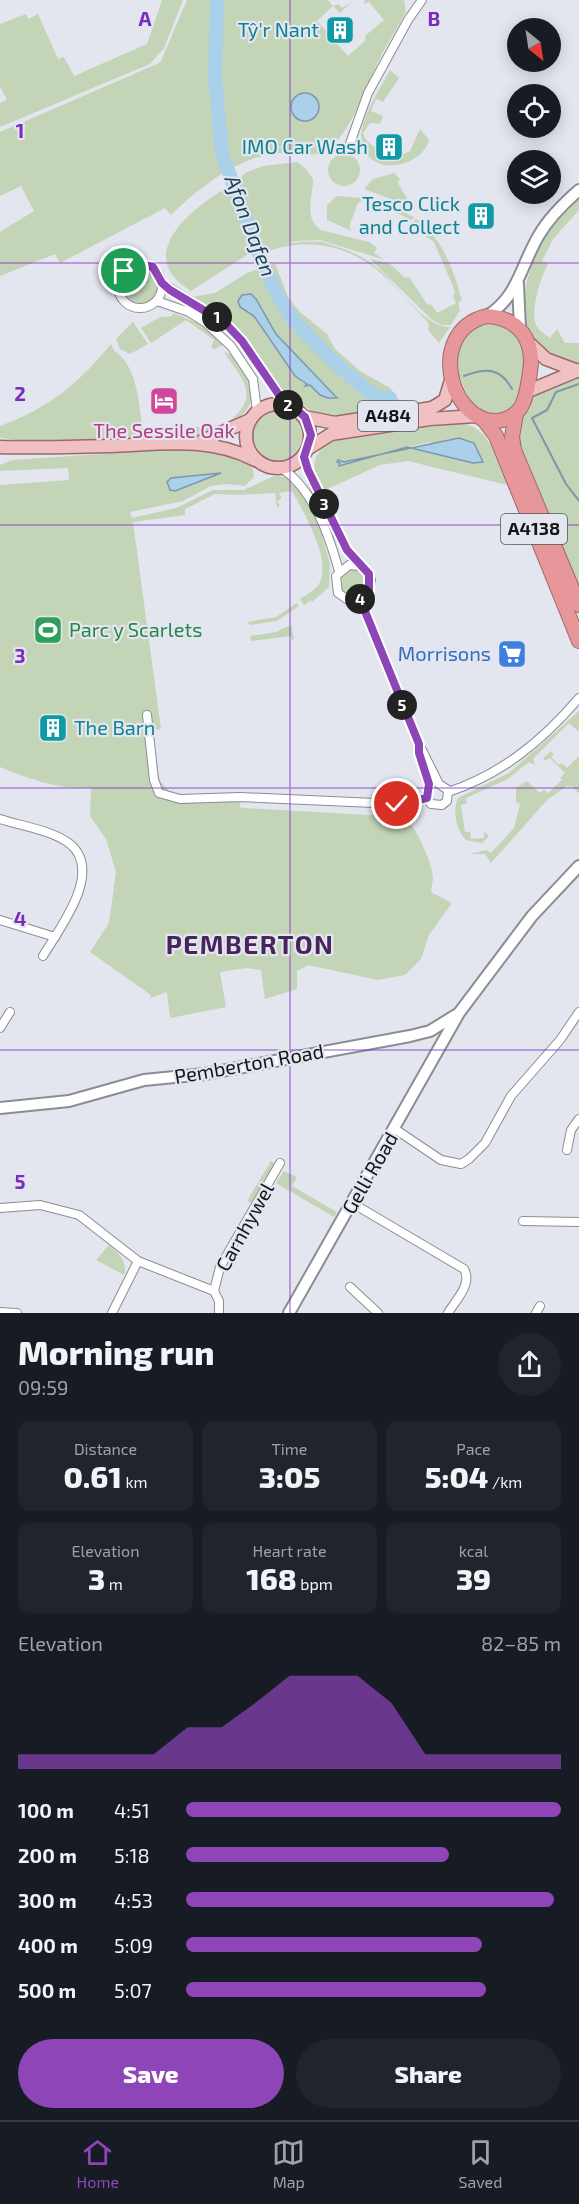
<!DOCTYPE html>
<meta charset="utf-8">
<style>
body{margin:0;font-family:"Exo 2",sans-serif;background:#20242c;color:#f1f3f6;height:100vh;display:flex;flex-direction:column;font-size:22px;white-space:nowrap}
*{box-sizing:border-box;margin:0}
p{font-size:20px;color:#9ea1a6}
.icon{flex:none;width:33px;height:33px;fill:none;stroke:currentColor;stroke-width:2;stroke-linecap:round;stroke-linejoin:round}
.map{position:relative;height:1313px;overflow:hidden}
.panel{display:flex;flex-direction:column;background:#171b24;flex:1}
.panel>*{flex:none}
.needle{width:39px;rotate:150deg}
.tools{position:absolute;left:507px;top:18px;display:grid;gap:12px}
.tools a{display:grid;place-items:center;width:54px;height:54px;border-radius:50%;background:#171b24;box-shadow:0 3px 15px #0003;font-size:30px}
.pin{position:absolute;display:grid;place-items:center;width:51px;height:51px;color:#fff;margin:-26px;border:3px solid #fff;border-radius:50%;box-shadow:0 2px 6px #0007}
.km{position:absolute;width:30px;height:30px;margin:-15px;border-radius:50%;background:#222;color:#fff;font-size:16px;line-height:30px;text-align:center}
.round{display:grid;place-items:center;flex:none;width:63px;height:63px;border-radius:32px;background:#20242c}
.headline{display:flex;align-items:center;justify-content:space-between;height:102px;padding:0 18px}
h1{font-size:33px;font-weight:800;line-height:45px}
.stats{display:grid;grid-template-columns:repeat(3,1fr);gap:9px;height:102px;padding:6px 18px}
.stats div{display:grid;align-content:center;border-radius:12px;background:#20242c;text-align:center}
.stats b{font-size:30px;font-weight:800}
.stats small{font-size:16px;font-weight:400}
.stats p{font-size:16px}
.chart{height:168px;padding:12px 18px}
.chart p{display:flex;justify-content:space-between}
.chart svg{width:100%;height:108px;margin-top:6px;fill:#8d45b8;opacity:.7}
.cta{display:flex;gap:12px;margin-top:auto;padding:12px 18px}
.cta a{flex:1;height:69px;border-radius:36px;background:#8d45b8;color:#fff;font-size:24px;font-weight:800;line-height:69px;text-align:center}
.cta a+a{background:#20242c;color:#f1f3f6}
ul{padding:0 18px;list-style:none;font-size:20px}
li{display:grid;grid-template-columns:96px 72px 1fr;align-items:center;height:45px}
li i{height:15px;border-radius:8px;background:#8d45b8}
.dock{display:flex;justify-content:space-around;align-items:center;height:84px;border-top:2px solid #363941;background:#171b24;font-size:16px;color:#9ea1a6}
.dock a{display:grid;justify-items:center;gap:3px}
.dock .on{color:#8d45b8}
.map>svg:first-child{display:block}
.green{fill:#c3d4b7;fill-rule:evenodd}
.water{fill:#aad0ea;stroke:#7d98ab;stroke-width:1.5}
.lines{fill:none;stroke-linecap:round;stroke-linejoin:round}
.stream{stroke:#7d98ab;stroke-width:2}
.river{stroke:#aad0ea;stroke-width:14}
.street-casing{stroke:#8b8d94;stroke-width:10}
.secondary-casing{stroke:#8b8d94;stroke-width:14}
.primary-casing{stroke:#9d696c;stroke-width:15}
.highway-casing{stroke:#9d696c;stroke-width:16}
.street{stroke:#fff;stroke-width:8}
.secondary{stroke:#fff;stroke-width:10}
.primary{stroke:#f1c0c2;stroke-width:12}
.highway{stroke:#e79699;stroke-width:14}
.route-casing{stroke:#fff;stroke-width:12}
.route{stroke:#8d45b8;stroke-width:8}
.grid{fill:none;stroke:#7b2cbf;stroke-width:1.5;stroke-opacity:0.55}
.labels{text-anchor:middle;stroke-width:4.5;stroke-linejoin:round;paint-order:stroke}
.shield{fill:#e3e6ee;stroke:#525458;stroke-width:1.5}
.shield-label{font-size:18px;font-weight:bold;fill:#141517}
.culture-label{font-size:20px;fill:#0d838f;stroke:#e3e6ee;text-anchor:end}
.hotel-label{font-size:20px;fill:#b23c85;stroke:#e3e6ee}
.leisure-label{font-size:20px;fill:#27864d;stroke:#e3e6ee;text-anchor:start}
.shop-label{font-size:20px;fill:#366cbe;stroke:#e3e6ee;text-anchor:end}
.street-label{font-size:20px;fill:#141517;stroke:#e3e6ee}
.water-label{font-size:21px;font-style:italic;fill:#15435d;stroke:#e3e6ee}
.district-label{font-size:26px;font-weight:bold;letter-spacing:1.5px;fill:#47245c;stroke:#e3e6ee}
.grid-label{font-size:20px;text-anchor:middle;font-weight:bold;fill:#7b2cbf;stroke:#e3e6ee;stroke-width:4.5;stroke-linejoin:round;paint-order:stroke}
</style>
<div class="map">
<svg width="579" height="1313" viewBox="0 0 579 1313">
<rect width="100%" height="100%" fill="#e3e6ee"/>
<!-- green -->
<g class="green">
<path d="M162 0H183L164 48 150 64 0 127V103L7 100 0 86V24L26 14 28 19 38 14 58 59 64 57 74 76 147 44Z"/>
<path d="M187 0H328L333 6 338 4 342 8 354 0 340 13 333 6 317 21 348 56 365 41V36L384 20 369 2 364 4 365 0H404L406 12C398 26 390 39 383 52 369 78 351 136 326 150 310 160 289 151 272 154 235 159 196 190 171 215L165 208 60 263 55 254 0 276V232L34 211 21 186 0 196V132L157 64 161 61Z"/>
<path d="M390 70 399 78 383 102 376 99 371 111 383 116 380 124 370 123 363 133C367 148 385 151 399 156L410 151 420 129 429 140C421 169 369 177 362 143 357 123 381 87 390 70Z"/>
<circle cx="344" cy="170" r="16"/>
<path d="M297 162 306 169 313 179C313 198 303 217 321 230L369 242 377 248 374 253 385 260 320 240 295 241 259 251 255 247 234 184 245 173 263 166Z"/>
<path d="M394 173 400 179 398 183 412 207 364 189 373 179Z"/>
<path d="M231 185 253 251 191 291C130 254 195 206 231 185Z"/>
<path d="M579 195V210L553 239 542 261 548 264C541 276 530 311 536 325 539 331 545 334 550 338L557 329 565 343H579V364C485 355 530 233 579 195Z"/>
<path d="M337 196 373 199 414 217 411 220 374 202 363 200 358 203 349 227 352 231 327 220V205Z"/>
<path d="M416 219C444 240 453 269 462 301L458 302 460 310 451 325H441L432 320 370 259 389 263 405 278 409 277 427 304 431 305 429 301 437 313 456 303 453 297 455 291 434 242 417 230 421 228 413 222Z"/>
<path d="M322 242C342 248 360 253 376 267 397 283 423 328 450 327L439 343 429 331 428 322C410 305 395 284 376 269 340 241 294 236 254 258 266 243 303 241 322 242Z"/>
<path d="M275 263 288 297 300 312 327 334 335 349 360 371 390 388 404 407 336 417 319 416 284 391 245 338 224 317 191 297 215 293 247 273ZM256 299 276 334 337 398 310 385 254 316 240 307Z"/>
<circle cx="141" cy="286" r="17"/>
<path d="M173 313 198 323 224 344 215 349 211 348 214 340 186 320 151 343 141 328 160 317 172 316Z"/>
<path d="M133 322 148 344 130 354 120 349 116 339Z"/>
<path d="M486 322 505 325 520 337 526 355 520 397 506 413 485 415 470 403 457 369 455 363 464 334Z"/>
<path d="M111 344C114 353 120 354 125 361 139 382 139 408 143 431L224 425C263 397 244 382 224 352 235 355 246 370 250 382 275 462 40 443 0 438V426C49 408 78 384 111 344Z"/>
<path d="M579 377V592L518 446C520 397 536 390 579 377Z"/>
<circle cx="276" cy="436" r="27"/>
<path d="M456 423C481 424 490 441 499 462 502 469 507 477 507 485L408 461 380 465 323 491C313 468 308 460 329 442ZM430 442 449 457 408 447Z"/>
<path d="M190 448C213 450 235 452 253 469L254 477 245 486 226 484 211 486 183 501 130 512 132 518 176 508 213 490H244L274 476 286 477 298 486 319 525 330 564 329 587 312 602 311 600 304 605 300 599C306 595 315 590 319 584 333 560 303 512 292 491L279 493 282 498 277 501 280 506 277 508 275 493 238 495 215 494 185 509V515L133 522 161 729 154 730C155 745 154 763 159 777 168 806 215 794 239 793L240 807 243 808 403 817C415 822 432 863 433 877 433 882 431 888 431 892L452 903 429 935 421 959 405 975 378 980 308 965 297 971V989L265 999 261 970 246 968 220 972 226 1007 170 1018 167 992 150 998 151 995 90 952 109 923 116 872 106 839 90 816 91 788C58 789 31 780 0 767V485L69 480 68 468 0 471V465L12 460ZM221 473 175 491 167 482 171 478Z"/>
<circle cx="353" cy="582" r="14"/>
<path d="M297 603 299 606 277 621 250 625 247 622 276 617Z"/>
<path d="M291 625 294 639 292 641 291 636 251 641 250 636 276 632Z"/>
<path d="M579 711V732L569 723 533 759 535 765 529 762 508 779 466 798 467 803 461 805 465 832H470L471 839 484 838V832L489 836 482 843 466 840C456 830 452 811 458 798L509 773Z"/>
<path d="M551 751 554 754 551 757 559 765 562 763 567 768 579 756V794L573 787 567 786 547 800 491 863 485 854H469L487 850 491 853 514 828 520 804 516 802V788L527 781 540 793 544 790 548 793 562 780 560 778 565 773 550 758 544 761V757Z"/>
<path d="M271 1161 275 1163 251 1203 247 1201Z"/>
<path d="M284 1171 297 1177 292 1186 337 1212 334 1217 276 1183Z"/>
<path d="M109 1245C119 1254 128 1261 124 1275L96 1260Z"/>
</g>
<!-- water -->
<g class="water">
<circle cx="305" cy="107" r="14"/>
<path d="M251 294 256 299 276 334 337 398H328L320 395 310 385 305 386 307 384 295 376 254 316 240 307 238 301 242 295Z"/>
<path d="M459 438 474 443 483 462 473 463 407 447 339 466 340 463 337 462 338 460 344 462Z"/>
<path d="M221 473 175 491 170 490 167 482 171 478Z"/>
</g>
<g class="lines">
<!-- stream -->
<g class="stream">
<path d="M247 224 251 222"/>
<path d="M244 231 249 230"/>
<path d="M464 376C486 368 500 367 512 389"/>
<path d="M579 384 556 392 547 410 532 418 566 484 579 501"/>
</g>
<!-- river -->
<path class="river" d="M217 0 215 77 222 154 265 270 288 314 333 361 374 396 390 398"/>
<!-- street casing -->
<g class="street-casing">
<g id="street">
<path d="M348 149 368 93 408 20 422 0"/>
<circle cx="140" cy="286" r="22"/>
<path d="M162 283 225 323 242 341 288 405"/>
<path d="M157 301 189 312 205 322 231 346 253 379 257 411"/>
<path d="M304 457C313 486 330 525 348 551 355 561 367 568 371 580L365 595 348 600 338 593 336 576 349 565 360 566"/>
<path d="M283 469C314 491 329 535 339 571"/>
<path d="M360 599 419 744 439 784 448 790 447 801 442 805 431 804 427 798 429 784 419 753V744"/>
<path d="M147 715 154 780 159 793 180 799 240 797 397 804 427 798"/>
<path d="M448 792C502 774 542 741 579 698"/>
<path d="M0 819C21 826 52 830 70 844 104 872 59 929 43 956"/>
<path d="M0 920 55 937"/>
<path d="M0 1028 10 1012"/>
<path d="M395 1129 441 1160 461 1164 469 1159 485 1143 511 1096 560 1040 579 1012"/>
<path d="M567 1150 571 1130 579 1119"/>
<path d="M352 1203 464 1269C473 1284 455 1301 448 1313"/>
<path d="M0 1208 40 1205 79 1215 138 1261 214 1291 219 1301V1313"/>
<path d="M523 1221 579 1222"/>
<path d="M350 1287 378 1313"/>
<path d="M214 1291 220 1267 280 1163"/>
<path d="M0 1312 17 1313"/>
<path d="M112 1313 138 1261"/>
<path d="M536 1313 540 1306"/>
</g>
</g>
<!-- secondary casing -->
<g class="secondary-casing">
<g id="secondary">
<path d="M518 284 520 329"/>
<path d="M487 316C518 297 521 265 539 235 549 218 564 203 579 190"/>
<path d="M0 1108 69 1101 144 1080 205 1074 410 1036 430 1031 456 1015"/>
<path d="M289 1313 459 1013 532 916 579 866"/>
</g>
</g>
<!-- primary casing -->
<g class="primary-casing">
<g id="primary">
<path d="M530 344 546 359 578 371"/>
<path d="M526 392 579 370"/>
<circle cx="278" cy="436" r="32"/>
<path d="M305 417 335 423 432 408 445 400 452 377"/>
<path d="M202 441 250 420"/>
<path d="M0 447C37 448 74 447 111 446 161 444 209 436 255 460"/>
<path d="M309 448 331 434 430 419 476 416"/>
</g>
</g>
<!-- highway casing -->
<g class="highway-casing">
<g id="highway">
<path d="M487 316C519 318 535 340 530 372 528 384 527 397 521 407 517 414 510 418 503 420 453 432 422 332 487 316Z"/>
<path d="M516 414 512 437 514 450 579 605"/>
<path d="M484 420 496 436 579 641"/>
</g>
</g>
<!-- street -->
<use href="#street" class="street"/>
<!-- secondary -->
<use href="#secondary" class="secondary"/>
<!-- primary -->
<use href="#primary" class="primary"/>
<!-- highway -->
<use href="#highway" class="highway"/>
</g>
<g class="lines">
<!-- route casing -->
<g class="route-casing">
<path id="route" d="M124 271 137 264 153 267 162 283 170 290 225 323 242 341 279 395 305 417 311 435 304 457 308 470 347 550 369 574V591L360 599 419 744V753L429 784 427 798 397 804"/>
</g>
<!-- route -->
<use href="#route" class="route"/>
</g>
<!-- grid -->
<path class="grid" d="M290 0V1313M0 263H579M0 525H579M0 788H579M0 1050H579"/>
<!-- icons -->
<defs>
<g id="building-square" transform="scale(1.5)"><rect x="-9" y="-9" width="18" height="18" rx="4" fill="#0f9aa8" stroke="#e3e6ee"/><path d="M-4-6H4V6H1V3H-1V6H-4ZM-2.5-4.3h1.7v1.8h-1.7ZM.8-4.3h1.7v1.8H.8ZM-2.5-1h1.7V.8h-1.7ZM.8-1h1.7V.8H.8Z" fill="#fff"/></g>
<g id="hotel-square" transform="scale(1.5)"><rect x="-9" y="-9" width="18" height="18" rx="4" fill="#d1479c" stroke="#e3e6ee"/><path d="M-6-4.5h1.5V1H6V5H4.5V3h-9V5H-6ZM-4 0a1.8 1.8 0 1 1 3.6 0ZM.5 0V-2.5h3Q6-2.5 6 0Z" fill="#fff"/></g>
<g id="stadium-square" transform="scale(1.5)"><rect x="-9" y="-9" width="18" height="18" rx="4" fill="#2e9e5b" stroke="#e3e6ee"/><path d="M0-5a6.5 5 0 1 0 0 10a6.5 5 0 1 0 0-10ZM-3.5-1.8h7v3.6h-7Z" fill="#fff"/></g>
<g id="supermarket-square" transform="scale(1.5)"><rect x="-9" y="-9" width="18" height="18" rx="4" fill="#3f7fe0" stroke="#e3e6ee"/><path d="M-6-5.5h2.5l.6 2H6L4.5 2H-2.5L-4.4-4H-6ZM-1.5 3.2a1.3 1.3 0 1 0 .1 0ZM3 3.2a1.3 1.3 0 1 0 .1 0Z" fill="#fff"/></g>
</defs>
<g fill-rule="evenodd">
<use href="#building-square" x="340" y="30"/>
<use href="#building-square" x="389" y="147"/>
<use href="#building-square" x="481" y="216"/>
<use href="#hotel-square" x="164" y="401"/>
<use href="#stadium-square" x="48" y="630"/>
<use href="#supermarket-square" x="512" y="654"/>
<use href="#building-square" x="53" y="728"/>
</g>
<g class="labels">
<!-- shield labels -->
<g class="shield">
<rect x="358" y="401" width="60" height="30" rx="4.5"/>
<rect x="501" y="514" width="66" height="30" rx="4.5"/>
</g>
<g class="shield-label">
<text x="388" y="422">A484</text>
<text x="534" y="535">A4138</text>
</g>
<!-- culture labels -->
<g class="culture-label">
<text x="319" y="37">Tŷ'r Nant</text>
<text x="368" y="154">IMO Car Wash</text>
<text x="460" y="211">Tesco Click<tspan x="460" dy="23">and Collect</tspan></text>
<text x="74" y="735" text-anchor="start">The Barn</text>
</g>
<!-- hotel labels -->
<g class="hotel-label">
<text x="164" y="438">The Sessile Oak</text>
</g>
<!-- leisure labels -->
<g class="leisure-label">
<text x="69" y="637">Parc y Scarlets</text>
</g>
<!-- shop labels -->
<g class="shop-label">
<text x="491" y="661">Morrisons</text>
</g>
<!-- street labels -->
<g class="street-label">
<text transform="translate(249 1064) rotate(-10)" y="7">Pemberton Road</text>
<text transform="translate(370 1173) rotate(-60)" y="7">Gelli Road</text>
<text transform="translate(245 1227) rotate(-61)" y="7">Carnhywel</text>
</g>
<!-- water labels -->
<g class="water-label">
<text transform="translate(250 226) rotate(69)" y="7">Afon Dafen</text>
</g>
<!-- district labels -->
<g class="district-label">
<text x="250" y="954">PEMBERTON</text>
</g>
</g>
<g class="grid-label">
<text x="145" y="26">A</text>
<text x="434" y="26">B</text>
<text x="20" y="138">1</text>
<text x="20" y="401">2</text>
<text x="20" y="663">3</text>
<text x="20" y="926">4</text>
<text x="20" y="1189">5</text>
</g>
</svg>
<div class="tools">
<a><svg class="needle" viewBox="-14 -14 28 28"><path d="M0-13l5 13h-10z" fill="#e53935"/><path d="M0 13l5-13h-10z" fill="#9ea1a6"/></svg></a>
<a><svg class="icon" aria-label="locate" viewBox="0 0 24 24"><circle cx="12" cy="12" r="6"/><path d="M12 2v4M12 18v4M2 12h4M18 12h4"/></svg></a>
<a><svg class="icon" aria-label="layers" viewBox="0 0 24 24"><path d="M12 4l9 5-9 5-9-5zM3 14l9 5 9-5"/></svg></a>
</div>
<div class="pin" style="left:124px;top:271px;background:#1e9e55"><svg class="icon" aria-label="arrive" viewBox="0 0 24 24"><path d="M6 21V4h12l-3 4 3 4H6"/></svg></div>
<div class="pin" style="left:397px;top:804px;background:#d93025"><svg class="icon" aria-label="check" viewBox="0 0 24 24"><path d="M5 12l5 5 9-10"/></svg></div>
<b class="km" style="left:217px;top:317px">1</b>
<b class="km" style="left:288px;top:405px">2</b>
<b class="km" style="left:324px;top:504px">3</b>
<b class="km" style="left:360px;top:599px">4</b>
<b class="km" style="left:402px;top:705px">5</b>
</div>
<section class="panel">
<div class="headline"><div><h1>Morning run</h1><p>09:59</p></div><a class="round"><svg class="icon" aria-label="share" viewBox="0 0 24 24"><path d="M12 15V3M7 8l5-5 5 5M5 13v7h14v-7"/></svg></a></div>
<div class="stats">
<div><p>Distance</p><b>0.61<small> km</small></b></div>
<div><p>Time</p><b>3:05</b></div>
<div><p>Pace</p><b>5:04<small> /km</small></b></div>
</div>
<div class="stats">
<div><p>Elevation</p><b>3<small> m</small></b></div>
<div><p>Heart rate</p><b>168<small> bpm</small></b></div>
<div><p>kcal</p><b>39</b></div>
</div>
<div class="chart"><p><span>Elevation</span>82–85 m</p>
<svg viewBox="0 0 160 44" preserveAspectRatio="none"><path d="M0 44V38L10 38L20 38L30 38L40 38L50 27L60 27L70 17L80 6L90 6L100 6L110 17L120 38L130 38L140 38L150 38L160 38V44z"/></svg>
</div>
<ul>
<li><b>100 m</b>4:51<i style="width:100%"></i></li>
<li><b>200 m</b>5:18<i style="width:70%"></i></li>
<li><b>300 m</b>4:53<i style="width:98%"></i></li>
<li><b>400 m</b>5:09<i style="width:79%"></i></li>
<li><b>500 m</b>5:07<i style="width:80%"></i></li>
</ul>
<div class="cta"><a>Save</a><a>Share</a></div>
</section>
<nav class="dock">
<a class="on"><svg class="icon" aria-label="home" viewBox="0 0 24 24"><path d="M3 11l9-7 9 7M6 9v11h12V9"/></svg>Home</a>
<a><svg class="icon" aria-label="map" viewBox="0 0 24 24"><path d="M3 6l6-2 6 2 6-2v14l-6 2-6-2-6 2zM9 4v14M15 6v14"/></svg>Map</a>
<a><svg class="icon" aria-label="saved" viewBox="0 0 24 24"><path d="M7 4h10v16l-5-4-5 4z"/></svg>Saved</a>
</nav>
